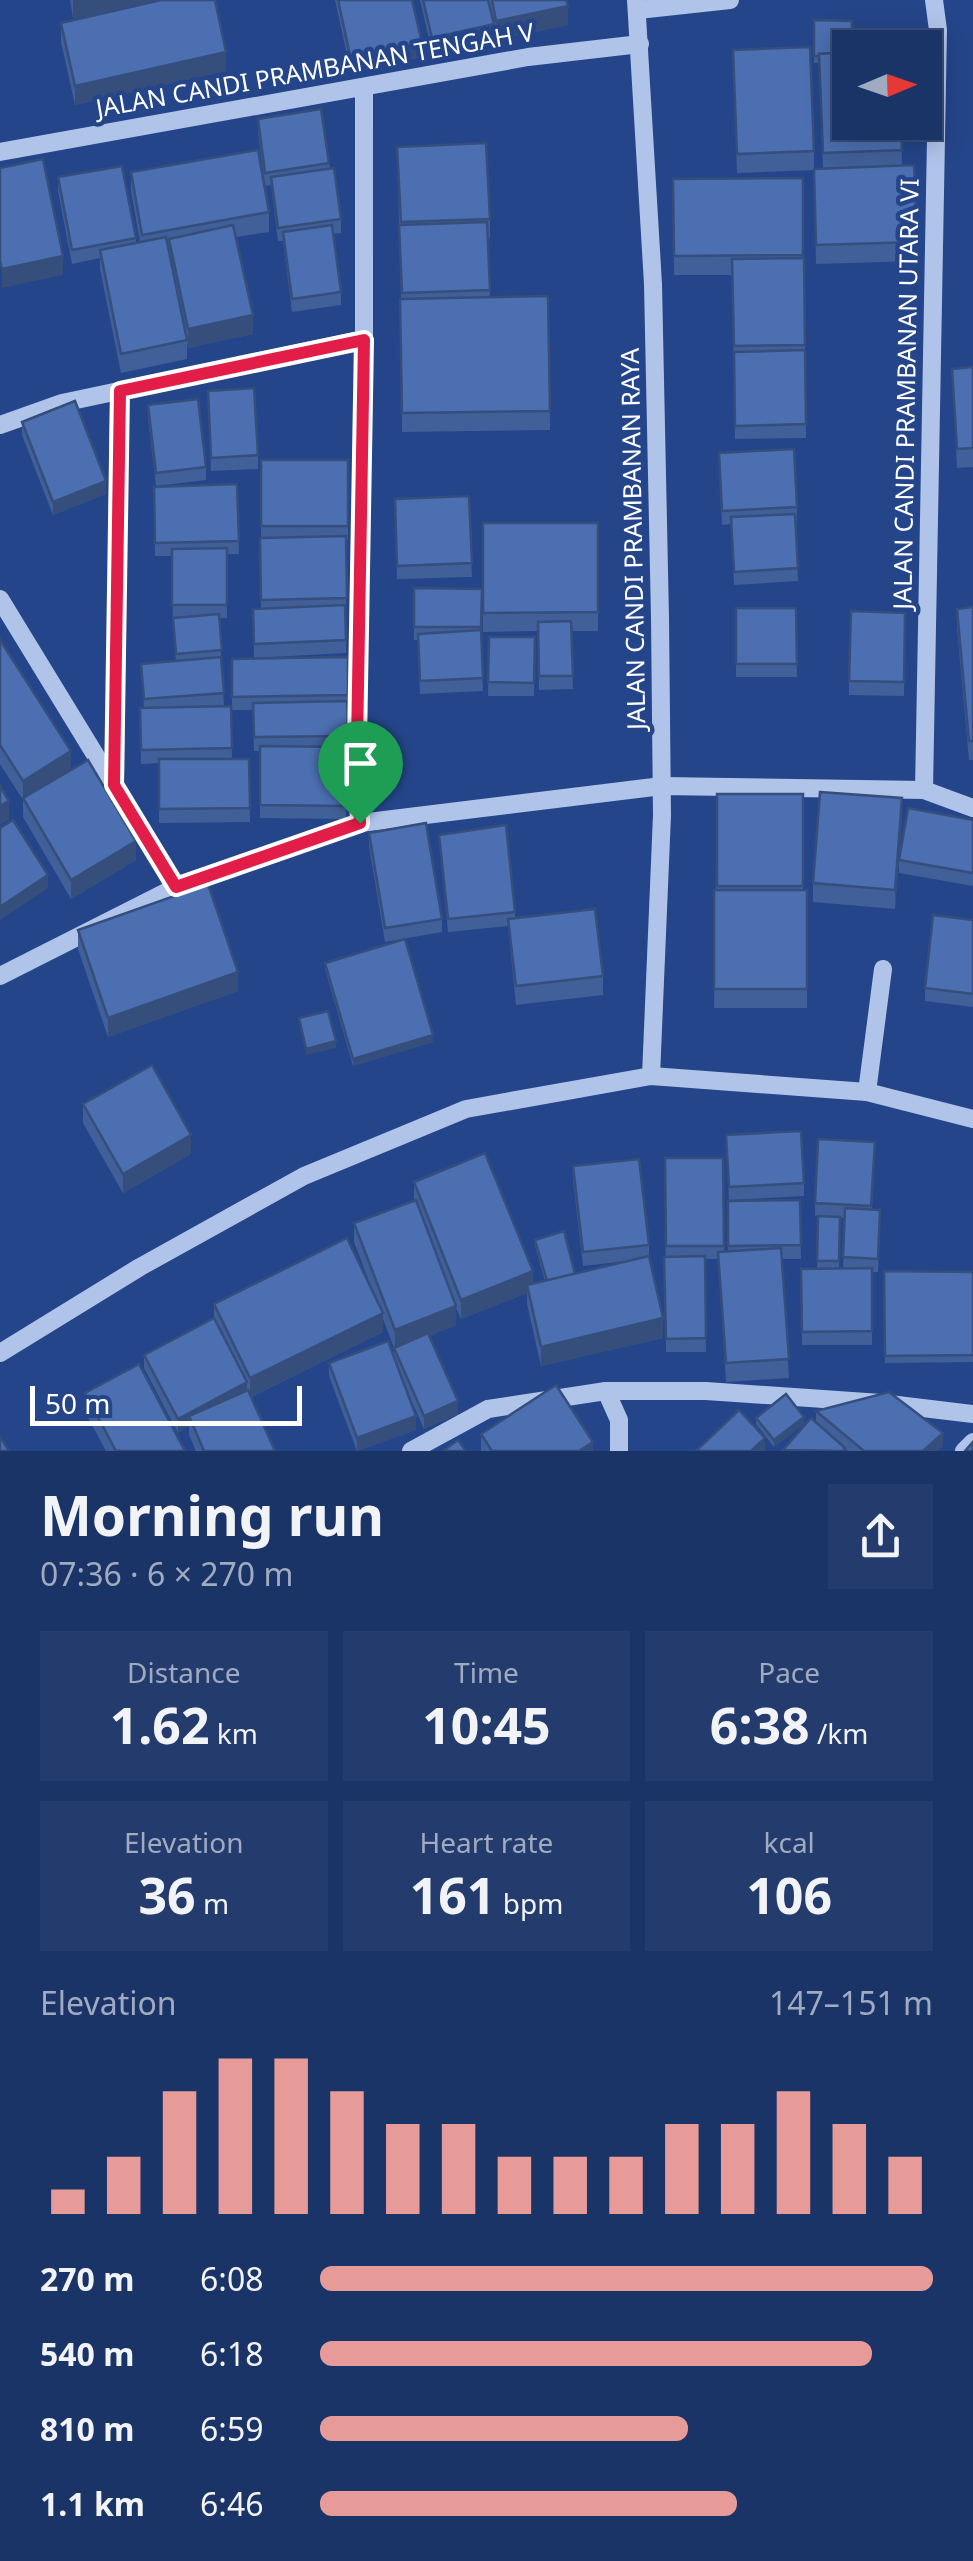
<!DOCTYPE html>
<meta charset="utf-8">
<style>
body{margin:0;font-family:"Noto Sans",sans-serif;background:#243c6d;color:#f1f3f6;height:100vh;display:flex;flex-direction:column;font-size:38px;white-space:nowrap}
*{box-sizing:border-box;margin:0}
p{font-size:32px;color:#a0aac0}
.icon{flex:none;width:55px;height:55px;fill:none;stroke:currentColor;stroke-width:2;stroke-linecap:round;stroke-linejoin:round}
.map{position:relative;height:1451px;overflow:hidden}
.sheet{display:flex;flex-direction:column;background:#1b3467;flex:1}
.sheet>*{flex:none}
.needle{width:65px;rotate:88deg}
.fabs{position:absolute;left:832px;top:30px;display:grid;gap:20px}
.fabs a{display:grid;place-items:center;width:110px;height:110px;border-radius:0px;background:#1b3467;box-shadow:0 5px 25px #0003,0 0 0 2px #394f7b;font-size:50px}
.scale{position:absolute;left:30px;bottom:25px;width:272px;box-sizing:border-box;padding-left:10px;border:5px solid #fff;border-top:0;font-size:28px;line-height:35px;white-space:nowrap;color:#fff;-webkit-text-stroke:8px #244589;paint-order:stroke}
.pin{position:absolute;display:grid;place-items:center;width:85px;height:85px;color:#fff;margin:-102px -42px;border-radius:50% 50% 50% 0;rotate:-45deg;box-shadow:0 0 10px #0007}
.pin .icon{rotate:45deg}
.round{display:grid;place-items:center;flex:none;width:105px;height:105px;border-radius:0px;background:#243c6d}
.summary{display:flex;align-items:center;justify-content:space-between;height:170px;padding:0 40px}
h1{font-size:55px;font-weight:700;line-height:75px}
.figures{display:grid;grid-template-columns:repeat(3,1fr);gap:15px;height:170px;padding:10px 40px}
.figures div{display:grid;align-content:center;border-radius:0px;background:#243c6d;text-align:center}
.figures b{font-size:50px;font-weight:700}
.figures small{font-size:28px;font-weight:400}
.figures p{font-size:28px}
.chart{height:280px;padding:20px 40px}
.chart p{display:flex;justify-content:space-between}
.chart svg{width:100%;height:180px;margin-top:10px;stroke:#e69b98;stroke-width:6}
ul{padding:0 40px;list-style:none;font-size:32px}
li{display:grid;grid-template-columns:160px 120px 1fr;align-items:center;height:75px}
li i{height:25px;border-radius:12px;background:#e69b98}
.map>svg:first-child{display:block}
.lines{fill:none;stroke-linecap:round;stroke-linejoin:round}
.minor{stroke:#b0c4ea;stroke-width:18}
.wall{fill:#415f98}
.shaded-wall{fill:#354e7c}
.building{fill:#4c6fb1;stroke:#354e7c;stroke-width:2.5}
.route-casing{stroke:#fff;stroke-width:20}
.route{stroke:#e11d48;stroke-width:12}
.labels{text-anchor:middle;stroke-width:9;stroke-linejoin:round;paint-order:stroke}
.street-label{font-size:25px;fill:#fff;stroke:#244589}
</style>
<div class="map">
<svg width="973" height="1451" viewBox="0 0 973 1451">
<rect width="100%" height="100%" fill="#244589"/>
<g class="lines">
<!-- minor -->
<g class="minor">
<path d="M636 0 653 284 660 618 662 815 651 1076"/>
<path d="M638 10 730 0"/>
<path d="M0 152 528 57 640 44"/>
<path d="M0 425 62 403 364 339"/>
<path d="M0 599 176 887"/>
<path d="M115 785 119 391"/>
<path d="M924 790 938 30 934 0"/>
<path d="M360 823 357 744 364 339V87"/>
<path d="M0 976 176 887 360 823 662 786 924 790 973 808"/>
<path d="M867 1092 883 969"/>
<path d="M0 1353 140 1267 304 1176 466 1109 651 1076 867 1092 973 1119"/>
<path d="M606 1391 619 1420V1451"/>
<path d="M411 1451 488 1409 606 1391H706L881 1403 973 1414"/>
<path d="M964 1451 973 1442"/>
</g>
</g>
<!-- wall -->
<g class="wall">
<path d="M70 0H215L226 71 75 105 61 42V23L145 4 73 18Z"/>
<path d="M335 0H412L422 57 351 73Z"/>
<path d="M420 0H566L568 25 496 40 494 31V37L432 52Z"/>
<path d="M814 20 850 122H901L902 166 917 242V261L816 264 814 170 737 173 733 69 814 151V169L823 168 819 63H814Z"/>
<path d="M258 119 329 163 341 219V233L334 234 341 292V305L292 312 283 241H278L271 185 265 186 258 132Z"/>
<path d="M397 147 490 219V238H488L490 297 548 296 550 430 402 432 401 299Z"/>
<path d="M131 172 269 212V232L236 237 253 334 188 348 187 341V359L121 373 100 269V258L72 264 58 191V177L136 238V243L140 242 131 191Z"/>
<path d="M803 178 806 438 735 439 732 275H674L673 179Z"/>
<path d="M973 367V467L957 468 952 369Z"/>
<path d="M208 391 258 455V469L211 471Z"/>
<path d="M148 405 206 467V480L156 486 148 418Z"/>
<path d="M22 422 106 494 53 515 22 435Z"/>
<path d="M261 460H348V540H346V653L254 658 253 609 261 608Z"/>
<path d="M719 466 797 507V521H795L798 581 734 585 731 524 722 525Z"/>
<path d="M237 484 239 554H227V618H219L224 706H231L232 759H249L250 822 159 823V763L141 764 140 708H144L141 664 176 661 173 632 172 556H155L154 487Z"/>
<path d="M469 496 472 577 397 579 395 499Z"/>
<path d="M483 523H598V631H572L573 689 539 690 538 631 483 632Z"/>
<path d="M414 588 482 589 481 641 483 691 420 694 418 640H414Z"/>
<path d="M973 607V760H969L957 628V609Z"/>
<path d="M736 608H796L797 677H736Z"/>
<path d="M905 613 904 696 849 695V681Z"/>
<path d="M489 637H535L534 696H488Z"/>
<path d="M0 640 71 770 136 860 71 899 23 817V800L0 764Z"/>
<path d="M348 657 346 819 260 818V751H254L253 710H232V659Z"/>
<path d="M717 794H803V890H807V1008H714Z"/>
<path d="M902 817 895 909 813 902V883Z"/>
<path d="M973 820V886L899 873V860Z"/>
<path d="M369 833 442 919V932L385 942 369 846Z"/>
<path d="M439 835 515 912V918L603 976V995L516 1005 508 926 448 932Z"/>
<path d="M973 920V1007L925 1001V988Z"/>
<path d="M78 930 238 991 108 1037 78 949Z"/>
<path d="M325 963 433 1042 353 1066 325 969Z"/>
<path d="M83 1104 191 1154 123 1193 83 1123Z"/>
<path d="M726 1135 804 1183V1196L730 1200H800L801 1259H782L789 1378 726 1382 718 1259H705L706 1352H666L665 1158H723L724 1252H728V1201H729Z"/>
<path d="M875 1155 872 1209 880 1210 878 1272H872V1345H802L801 1269 843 1268 845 1218 840 1217 839 1268H817L818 1216H820H815V1203Z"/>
<path d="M573 1166 649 1245V1256L663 1338 541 1366 527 1304V1293L461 1319 456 1308V1325L429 1336 458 1414 424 1429 402 1379 416 1430 357 1451 329 1376V1363L394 1358V1348L383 1319V1332L251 1397 275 1451H196L189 1435V1426L178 1433 144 1368V1355L214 1318V1304L372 1289 354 1242V1223L414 1201V1182L533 1284 545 1281 535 1246V1240L576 1274 636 1260 583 1266 573 1180Z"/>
<path d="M884 1271 973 1272V1362L885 1363Z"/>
<path d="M85 1393 185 1451H106L85 1412Z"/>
<path d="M816 1411 943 1446 937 1451H848L845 1449V1451H783L816 1422Z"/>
<path d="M756 1418 804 1424 774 1447 756 1424Z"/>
<path d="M481 1434 593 1451H481Z"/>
</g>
<!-- shaded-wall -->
<g class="shaded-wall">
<path d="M73 0H163L73 18Z"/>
<path d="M568 6V25L496 40V21Z"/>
<path d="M494 24V37L432 52V38Z"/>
<path d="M422 43V57L351 73V60Z"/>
<path d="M226 52V71L75 105V86Z"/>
<path d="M63 256V275L2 288V269Z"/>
<path d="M253 315V334L188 348V329Z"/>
<path d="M106 481V494L53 515V502Z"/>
<path d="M71 751V770L23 800V781Z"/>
<path d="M902 798V817L895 909V890Z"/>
<path d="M9 801V820L0 825V806Z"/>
<path d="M136 841V860L71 899V880Z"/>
<path d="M48 875V888L0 920V907Z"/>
<path d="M238 972V991L108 1037V1018Z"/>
<path d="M433 1035V1042L353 1066V1059Z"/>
<path d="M336 1041V1048L306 1055V1049Z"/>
<path d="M191 1135V1154L123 1193V1174Z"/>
<path d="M533 1271V1290L527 1285V1293L461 1319V1300Z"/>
<path d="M456 1306V1325L395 1349V1330Z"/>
<path d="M383 1313V1332L250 1397V1378Z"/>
<path d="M663 1318V1338L541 1366V1347Z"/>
<path d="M247 1382V1395L189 1416V1426L178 1433V1419Z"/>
<path d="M458 1401V1414L424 1429V1416Z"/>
<path d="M416 1416V1430L357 1451V1438Z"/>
<path d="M804 1417V1424L774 1447V1440Z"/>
<path d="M943 1433V1446L937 1451H923Z"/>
<path d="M765 1438V1451H751Z"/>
<path d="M593 1442V1451H579Z"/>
</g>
<!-- building -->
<g class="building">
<path d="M161 0H215L226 52 75 86 61 23Z"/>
<path d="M338 0H412L422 43 351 60Z"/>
<path d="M423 0H488L494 24 432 38Z"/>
<path d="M492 0H566L568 6 496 21Z"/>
<path d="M814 20 852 21V48H850V52L819 54 820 56H814Z"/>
<path d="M810 47 814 151 737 154 733 50Z"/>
<path d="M850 52V122H901L902 150 823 153 819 54Z"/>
<path d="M321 109 329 163 265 173 258 119Z"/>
<path d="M486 143 490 219 401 222 397 147Z"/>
<path d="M258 150 269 212 142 235 131 172Z"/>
<path d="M43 159 63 256 2 269 0 261V168Z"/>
<path d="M914 165 917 242 816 245 814 169Z"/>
<path d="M122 166 136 238 72 250 58 177Z"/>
<path d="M334 168 341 219 278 228 271 177Z"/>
<path d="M803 178V255L674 256 673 179Z"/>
<path d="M487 222 490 290 402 293 399 225Z"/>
<path d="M233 225 253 315 188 329 169 239Z"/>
<path d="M332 225 341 292 292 299 283 232Z"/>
<path d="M166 237 187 340 121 354 100 250Z"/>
<path d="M804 258 805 345 734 346 732 259Z"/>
<path d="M548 296 550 411 402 413 400 299Z"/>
<path d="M805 350 806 424 735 426 734 352Z"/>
<path d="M973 367V448L957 449 952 369Z"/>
<path d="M254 388 258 455 211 458 208 391Z"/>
<path d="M198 399 206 467 156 473 148 405Z"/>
<path d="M75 401 106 481 53 502 22 422Z"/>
<path d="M794 449 797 507 722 511 719 453Z"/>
<rect x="261" y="460" width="87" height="66"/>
<path d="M237 484 239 541 155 543 154 487Z"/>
<path d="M469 496 472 563 397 566 395 499Z"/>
<path d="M795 514 798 568 734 572 731 517Z"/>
<path d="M483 523H598V612L483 613Z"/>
<path d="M346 536 347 598 261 600 260 538Z"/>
<path d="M227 548V605H172V549Z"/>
<path d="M414 588 482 589 481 627H414Z"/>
<path d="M345 605 346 640 254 644 253 609Z"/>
<path d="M973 607V741H969L957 609Z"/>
<path d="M736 608H796L797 664H736Z"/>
<path d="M851 611 905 613 904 682 849 681Z"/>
<path d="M219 614 222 650 176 654 173 618Z"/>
<path d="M571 621 573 676H539L538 622Z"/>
<path d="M481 630 483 678 420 681 418 634Z"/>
<path d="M489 637H535L534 683 488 682Z"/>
<path d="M0 640 71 751 23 781 0 745Z"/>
<path d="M221 657 224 693 144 699 141 664Z"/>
<path d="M348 657V695L232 697V659Z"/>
<path d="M347 701 348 736 254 737 253 703Z"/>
<path d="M231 706 232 748 141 750 140 708Z"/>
<path d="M260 746 347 747 346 806 260 805Z"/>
<path d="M159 759H249L250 808 159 809Z"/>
<path d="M88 760 136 841 71 880 23 798Z"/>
<path d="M0 786 9 801 0 806Z"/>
<path d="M820 792 902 798 895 890 813 883Z"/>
<rect x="717" y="794" width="86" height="92"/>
<path d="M908 808 973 820V873L899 860Z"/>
<path d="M13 820 48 875 0 907V828Z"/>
<path d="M426 823 442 919 385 928 369 833Z"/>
<path d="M506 825 515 912 448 919 439 835Z"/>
<path d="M208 884 238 972 108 1018 78 930Z"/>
<rect x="714" y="890" width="93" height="99"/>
<path d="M595 909 603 976 516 986 508 919Z"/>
<path d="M933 915 973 920V994L925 988Z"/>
<path d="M405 939 433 1035 353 1059 325 963Z"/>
<path d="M328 1011 336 1041 306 1049 299 1018Z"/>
<path d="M152 1065 191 1135 123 1174 83 1104Z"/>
<path d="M801 1131 804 1183 729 1187 726 1135Z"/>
<path d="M818 1139 875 1142 871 1206 815 1203Z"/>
<path d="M485 1153 533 1271 461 1300 414 1182Z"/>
<path d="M665 1158H723L724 1246H666Z"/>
<path d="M639 1159 649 1245 583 1252 573 1166Z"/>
<path d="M416 1200 456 1306 395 1330 354 1223Z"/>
<path d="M800 1200 801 1245 728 1246V1201Z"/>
<path d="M845 1208 880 1210 878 1259 843 1257Z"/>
<path d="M818 1216 840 1217 839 1261H817Z"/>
<path d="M564 1231 575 1274 547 1281 535 1240Z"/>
<path d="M347 1238 383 1313 250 1378 214 1304Z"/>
<path d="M781 1248 789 1359 726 1363 718 1252Z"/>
<path d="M649 1256 663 1318 541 1347 527 1285Z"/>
<path d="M705 1256 706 1338 666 1339 664 1257Z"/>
<path d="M872 1268V1331L802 1332 801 1269Z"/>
<path d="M884 1271 973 1272V1355L885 1356Z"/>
<path d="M214 1318 247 1382 178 1419 144 1355Z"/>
<path d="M428 1333 458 1401 424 1416 394 1348Z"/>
<path d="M388 1341 416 1416 357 1438 329 1363Z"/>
<path d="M139 1364 185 1451H116L85 1393Z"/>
<path d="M556 1385 593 1442 579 1451H492L481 1434Z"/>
<path d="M248 1390 275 1451H204L189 1416Z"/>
<path d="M889 1392 943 1433 923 1451H864L816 1411Z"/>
<path d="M786 1394 804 1417 774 1440 756 1418Z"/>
<path d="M739 1410 765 1438 751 1451H696Z"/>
<path d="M811 1418 845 1448 843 1451 783 1450Z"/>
<path d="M0 1437 9 1451H0Z"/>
<path d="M458 1440 466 1451H443Z"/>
<path d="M972 1443 973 1451H965Z"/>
</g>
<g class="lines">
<!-- route casing -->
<g class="route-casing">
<path id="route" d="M364 340 357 744 360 823 176 887 114 785 120 391Z"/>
</g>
<!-- route -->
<use href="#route" class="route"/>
</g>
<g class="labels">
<!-- street labels -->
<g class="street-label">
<text transform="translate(315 70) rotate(-10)" y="9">JALAN CANDI PRAMBANAN TENGAH V</text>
<text transform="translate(906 394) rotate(-89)" y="9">JALAN CANDI PRAMBANAN UTARA VI</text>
<text transform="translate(633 539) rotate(-91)" y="9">JALAN CANDI PRAMBANAN RAYA</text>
</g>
</g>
</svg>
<div class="fabs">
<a><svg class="needle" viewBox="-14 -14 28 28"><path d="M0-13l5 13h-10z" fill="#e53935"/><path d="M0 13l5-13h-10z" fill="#a0aac0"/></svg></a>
</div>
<div class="scale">50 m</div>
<div class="pin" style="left:360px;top:823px;background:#1e9e55"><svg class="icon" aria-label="arrive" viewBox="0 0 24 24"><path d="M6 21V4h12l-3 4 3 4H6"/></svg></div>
</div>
<section class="sheet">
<div class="summary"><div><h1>Morning run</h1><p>07:36 · 6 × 270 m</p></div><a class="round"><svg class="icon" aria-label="share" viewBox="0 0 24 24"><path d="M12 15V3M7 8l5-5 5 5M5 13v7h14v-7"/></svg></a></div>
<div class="figures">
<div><p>Distance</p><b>1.62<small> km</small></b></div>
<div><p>Time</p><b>10:45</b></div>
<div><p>Pace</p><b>6:38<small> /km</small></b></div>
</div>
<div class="figures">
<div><p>Elevation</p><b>36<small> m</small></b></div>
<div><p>Heart rate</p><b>161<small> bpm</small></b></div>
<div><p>kcal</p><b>106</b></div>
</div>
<div class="chart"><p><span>Elevation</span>147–151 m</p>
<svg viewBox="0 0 160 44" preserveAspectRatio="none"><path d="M5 44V38M15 44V30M25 44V14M35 44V6M45 44V6M55 44V14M65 44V22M75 44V22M85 44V30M95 44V30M105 44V30M115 44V22M125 44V22M135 44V14M145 44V22M155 44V30"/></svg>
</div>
<ul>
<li><b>270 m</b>6:08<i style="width:100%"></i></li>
<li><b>540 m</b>6:18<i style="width:90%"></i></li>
<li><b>810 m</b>6:59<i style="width:60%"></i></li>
<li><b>1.1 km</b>6:46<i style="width:68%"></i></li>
</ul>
</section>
